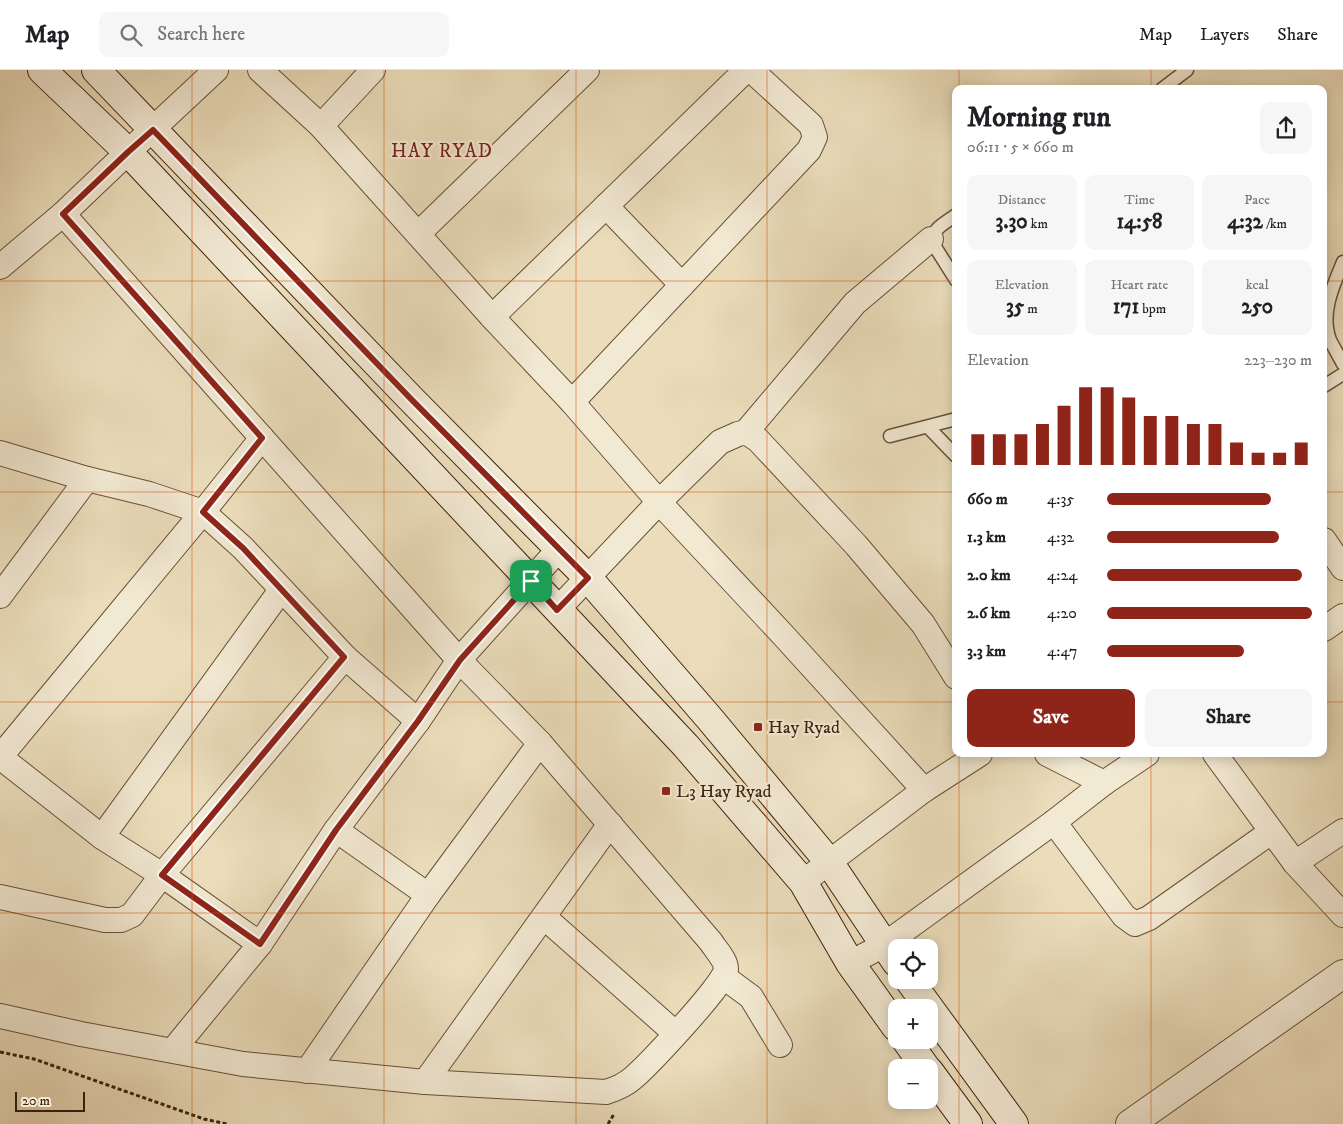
<!DOCTYPE html>
<meta charset="utf-8">
<style>
body{margin:0;font-family:"IM FELL DW Pica",serif;background:#f6f6f6;color:#202124;height:100vh;display:flex;flex-direction:column;font-size:19px;white-space:nowrap}
*{box-sizing:border-box;margin:0}
p{font-size:16px;color:#757577}
.icon{flex:none;width:28px;height:28px;fill:none;stroke:currentColor;stroke-width:2;stroke-linecap:round;stroke-linejoin:round}
.map{position:relative;flex:1;overflow:hidden}
.sheet{position:absolute;left:952px;top:15px;width:375px;height:672px;display:flex;flex-direction:column;background:#fff;border-radius:10px;box-shadow:0 2px 12px #0003}
.sheet>*{flex:none}
.buttons{position:absolute;left:888px;top:869px;display:grid;gap:10px}
.buttons a{display:grid;place-items:center;width:50px;height:50px;border-radius:10px;background:#fff;box-shadow:0 2px 12px #0003;font-size:25px}
.scale{position:absolute;left:15px;bottom:12px;width:70px;box-sizing:border-box;padding-left:5px;border:2px solid #3d210b;border-top:0;font-size:14px;line-height:18px;white-space:nowrap;color:#3d210b;-webkit-text-stroke:4px #f2e9d3;paint-order:stroke}
.pin{position:absolute;display:grid;place-items:center;width:42px;height:42px;color:#fff;margin:-21px;border-radius:10px;box-shadow:0 2px 8px #0006}
.round{display:grid;place-items:center;flex:none;width:52px;height:52px;border-radius:10px;background:#f6f6f6}
.summary{display:flex;align-items:center;justify-content:space-between;height:85px;padding:0 15px}
h1{font-size:28px;font-weight:700;line-height:38px}
.figures{display:grid;grid-template-columns:repeat(3,1fr);gap:8px;height:85px;padding:5px 15px}
.figures div{display:grid;align-content:center;border-radius:10px;background:#f6f6f6;text-align:center}
.figures b{font-size:21px;font-weight:700}
.figures small{font-size:14px;font-weight:400}
.figures p{font-size:14px}
.chart{height:140px;padding:10px 15px}
.chart p{display:flex;justify-content:space-between}
.chart svg{width:100%;height:90px;margin-top:5px;stroke:#8f2418;stroke-width:6}
.button{display:flex;gap:10px;margin-top:auto;padding:10px 15px}
.button a{flex:1;height:58px;border-radius:10px;background:#8f2418;color:#fff;font-size:20px;font-weight:700;line-height:58px;text-align:center}
.button a+a{background:#f6f6f6;color:#202124}
ul{padding:0 15px;list-style:none;font-size:16px}
li{display:grid;grid-template-columns:80px 60px 1fr;align-items:center;height:38px}
li i{height:12px;border-radius:6px;background:#8f2418}
header{display:flex;align-items:center;gap:30px;box-sizing:border-box;height:70px;padding:0 25px;background:#fff;border-bottom:1px solid #e0e0e0}
header strong{font-size:24px}
nav{display:flex;gap:28px;margin-inline-start:auto;font-size:18px}
.search{width:350px;height:45px;background:#f6f6f6;display:flex;align-items:center;gap:12px;box-sizing:border-box;padding:0 18px;border-radius:10px;color:#757577;font-size:19px}
.map>svg:first-child{display:block}
.lines{fill:none;stroke-linecap:round;stroke-linejoin:round}
.service-casing{stroke:#685037;stroke-width:15}
.minor-casing{stroke:#685037;stroke-width:26}
.tertiary-casing{stroke:#685037;stroke-width:30}
.secondary-casing{stroke:#3d210b;stroke-width:30}
.path{stroke:#3d210b;stroke-width:3;stroke-dasharray:4 2.5;stroke-linecap:butt}
.service{stroke:#f2e9d3;stroke-width:12}
.minor{stroke:#f2e9d3;stroke-width:24}
.tertiary{stroke:#f2e9d3;stroke-width:28}
.secondary{stroke:#f2e9d3;stroke-width:28}
.route-casing{stroke:#fff;stroke-width:10}
.route{stroke:#8f2418;stroke-width:6}
.grid{fill:none;stroke:#d7530c;stroke-width:1;stroke-opacity:0.55}
.poi-dot{fill:#8f2418;stroke:#f2e9d3;stroke-width:2}
.labels{text-anchor:middle;stroke-width:4.5;stroke-linejoin:round;paint-order:stroke}
.poi-label{font-size:18px;fill:#3d210b;stroke:#f2e9d3;text-anchor:start}
.neighbourhood-label{font-size:19px;letter-spacing:1px;fill:#7a1f14;stroke:#f2e9d3}
</style>
<header>
<strong>Map</strong>
<div class="search"><svg class="icon" aria-label="search" viewBox="0 0 24 24"><circle cx="10" cy="10" r="6"/><path d="M15 15l6 6"/></svg>Search here</div>
<nav><a>Map</a><a>Layers</a><a>Share</a></nav>
</header>
<div class="map">
<svg width="1343" height="1054" viewBox="0 0 1343 1054">
<rect width="100%" height="100%" fill="#ebddbb"/>
<filter id="stains"><feTurbulence type="fractalNoise" baseFrequency=".004" numOctaves="4"/><feColorMatrix values="0 0 0 0 .2 0 0 0 0 .09 0 0 0 0 .02 0 0 0 .5 -.17"/></filter>
<radialGradient id="worn" r=".72"><stop offset=".6" stop-color="#630" stop-opacity="0"/><stop offset="1" stop-color="#630" stop-opacity=".3"/></radialGradient>
<g class="lines">
<!-- service casing -->
<g class="service-casing">
<g id="service">
<path d="M1162 19 1187 0"/>
<path d="M956 145C947 152 931 159 932 172L956 210"/>
<path d="M1343 192C1333 216 1320 244 1330 270 1334 278 1339 286 1343 294"/>
<path d="M1324 316 1343 304"/>
<path d="M928 357 956 386"/>
<path d="M890 366 956 349"/>
</g>
</g>
<!-- minor casing -->
<g class="minor-casing">
<g id="minor">
<path d="M260 0 321 56 492 247 572 332 659 432 784 566 924 720"/>
<path d="M321 56 373 0"/>
<path d="M606 136 682 215"/>
<path d="M63 144 262 368"/>
<path d="M418 164 587 0"/>
<path d="M0 197 63 144 128 82 216 0"/>
<path d="M492 247 746 0"/>
<path d="M572 332 809 80 815 67 811 55 751 0"/>
<path d="M746 362 855 233 931 169"/>
<path d="M0 383 87 409 149 424 203 442 243 478 345 587 418 651"/>
<path d="M1324 470 1343 498"/>
<path d="M0 526 87 409"/>
<path d="M557 540 659 432 720 372 738 364 746 362 758 370 856 475 923 554 956 607"/>
<path d="M1324 559 1343 546"/>
<path d="M1047 684 1104 713"/>
<path d="M1215 684 1295 793 1343 845"/>
<path d="M0 687 102 767 162 805 260 874"/>
<path d="M1054 752 1124 846 1135 854 1149 848 1271 762"/>
<path d="M336 760 428 825"/>
<path d="M102 767 281 520"/>
<path d="M1295 793 1343 761"/>
<path d="M803 812 924 720 980 684"/>
<path d="M0 827 105 850H121L132 845 162 805 345 587"/>
<path d="M544 847 675 963"/>
<path d="M850 893 884 875 1054 752 1104 713 1147 684"/>
<path d="M724 907 751 927 780 975"/>
<path d="M0 946 81 964 243 994 425 1012 606 1022C616 1019 625 1015 633 1008 647 996 726 913 726 899 726 890 716 880 711 872L540 673 459 590 262 368 203 442 0 687"/>
<path d="M173 980 260 874 336 760 418 651 459 590 560 478"/>
<path d="M307 1001 428 825 540 673"/>
<path d="M425 1012 610 754"/>
</g>
</g>
<!-- tertiary casing -->
<g class="tertiary-casing">
<path id="tertiary" d="M1130 1054 1343 904"/>
</g>
<!-- secondary casing -->
<g class="secondary-casing">
<g id="secondary">
<path d="M42 0 128 82 686 676 803 812 850 893 896 957"/>
<path d="M96 0 410 328 588 508 710 649 829 792 896 892"/>
<path d="M909 910 1014 1054"/>
<path d="M906 970 926 998"/>
<path d="M929 1001 968 1054"/>
</g>
</g>
<!-- path -->
<g class="path">
<path d="M0 982 34 989 204 1049 227 1054"/>
<path d="M608 1054 614 1044"/>
</g>
<!-- service -->
<use href="#service" class="service"/>
<!-- minor -->
<use href="#minor" class="minor"/>
<!-- tertiary -->
<use href="#tertiary" class="tertiary"/>
<!-- secondary -->
<use href="#secondary" class="secondary"/>
</g>
<g class="lines">
<!-- route casing -->
<g class="route-casing">
<path id="route" d="M153 60 410 328 588 508 557 540 531 511 460 590 418 651 336 760 260 874 162 805 344 587 243 478 203 442 262 368 63 144 128 82Z"/>
</g>
<!-- route -->
<use href="#route" class="route"/>
</g>
<!-- grid -->
<path class="grid" d="M192 0V1054M384 0V1054M576 0V1054M767 0V1054M959 0V19M1151 0V19M0 211H956M1324 211H1343M0 422H956M1324 422H1343M0 632H956M1324 632H1343M959 684V1054M1151 684V1054M0 843H1343"/>
<!-- markers -->
<g class="poi-dot">
<rect x="753" y="652" width="10" height="10" rx="2.5"/>
<rect x="661" y="716" width="10" height="10" rx="2.5"/>
</g>
<g class="labels">
<!-- poi labels -->
<g class="poi-label">
<text x="768" y="663">Hay Ryad</text>
<text x="676" y="727">L3 Hay Ryad</text>
</g>
<!-- neighbourhood labels -->
<g class="neighbourhood-label">
<text x="442" y="87">HAY RYAD</text>
</g>
</g>
<rect width="100%" height="100%" filter="url(#stains)"/>
<rect width="100%" height="100%" fill="url(#worn)"/>
</svg>
<div class="buttons">
<a><svg class="icon" aria-label="locate" viewBox="0 0 24 24"><circle cx="12" cy="12" r="6"/><path d="M12 2v4M12 18v4M2 12h4M18 12h4"/></svg></a>
<a>+</a>
<a>−</a>
</div>
<div class="scale">20 m</div>
<div class="pin" style="left:531px;top:511px;background:#1e9e55"><svg class="icon" aria-label="arrive" viewBox="0 0 24 24"><path d="M6 21V4h12l-3 4 3 4H6"/></svg></div>
<section class="sheet">
<div class="summary"><div><h1>Morning run</h1><p>06:11 · 5 × 660 m</p></div><a class="round"><svg class="icon" aria-label="share" viewBox="0 0 24 24"><path d="M12 15V3M7 8l5-5 5 5M5 13v7h14v-7"/></svg></a></div>
<div class="figures">
<div><p>Distance</p><b>3.30<small> km</small></b></div>
<div><p>Time</p><b>14:58</b></div>
<div><p>Pace</p><b>4:32<small> /km</small></b></div>
</div>
<div class="figures">
<div><p>Elevation</p><b>35<small> m</small></b></div>
<div><p>Heart rate</p><b>171<small> bpm</small></b></div>
<div><p>kcal</p><b>250</b></div>
</div>
<div class="chart"><p><span>Elevation</span>223–230 m</p>
<svg viewBox="0 0 160 44" preserveAspectRatio="none"><path d="M5 44V29M15 44V29M25 44V29M35 44V24M45 44V15M55 44V6M65 44V6M75 44V11M85 44V20M95 44V20M105 44V24M115 44V24M125 44V33M135 44V38M145 44V38M155 44V33"/></svg>
</div>
<ul>
<li><b>660 m</b>4:35<i style="width:80%"></i></li>
<li><b>1.3 km</b>4:32<i style="width:84%"></i></li>
<li><b>2.0 km</b>4:24<i style="width:95%"></i></li>
<li><b>2.6 km</b>4:20<i style="width:100%"></i></li>
<li><b>3.3 km</b>4:47<i style="width:67%"></i></li>
</ul>
<div class="button"><a>Save</a><a>Share</a></div>
</section>
</div>
